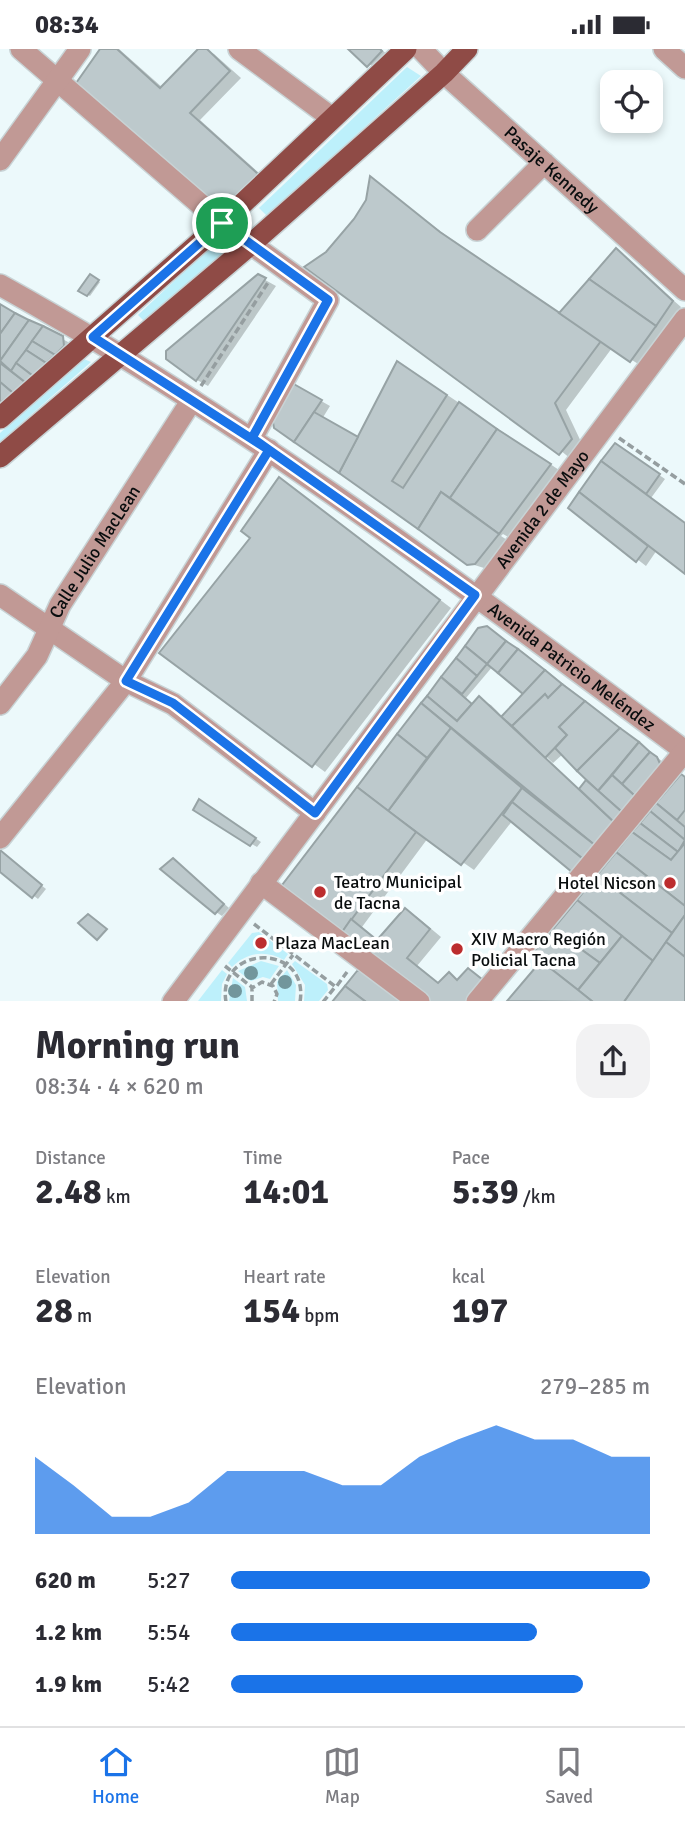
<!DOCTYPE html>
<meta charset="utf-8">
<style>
body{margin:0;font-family:Signika,sans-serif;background:#f2f2f3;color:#2b2b33;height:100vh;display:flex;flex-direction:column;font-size:26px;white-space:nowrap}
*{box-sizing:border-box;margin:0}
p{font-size:23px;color:#7c7c81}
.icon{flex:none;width:38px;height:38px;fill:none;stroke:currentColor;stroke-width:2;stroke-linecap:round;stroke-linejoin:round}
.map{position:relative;height:952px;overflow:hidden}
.side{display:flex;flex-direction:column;background:#fff;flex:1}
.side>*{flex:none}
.controls{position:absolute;left:600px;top:21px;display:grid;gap:14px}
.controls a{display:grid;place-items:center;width:63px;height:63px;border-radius:14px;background:#fff;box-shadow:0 4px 10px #0003;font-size:35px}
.pin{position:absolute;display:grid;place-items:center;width:60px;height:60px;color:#fff;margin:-30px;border:4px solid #fff;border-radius:50%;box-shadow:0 2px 7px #0007}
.round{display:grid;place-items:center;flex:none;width:74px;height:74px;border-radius:21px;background:#f2f2f3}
.overview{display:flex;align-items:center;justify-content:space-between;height:119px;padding:0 35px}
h1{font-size:38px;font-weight:700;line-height:52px}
.metrics{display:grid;grid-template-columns:repeat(3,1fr);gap:10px;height:119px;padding:7px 35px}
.metrics div{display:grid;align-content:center}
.metrics b{font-size:35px;font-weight:700}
.metrics small{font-size:19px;font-weight:400}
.metrics p{font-size:19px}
.chart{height:196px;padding:14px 35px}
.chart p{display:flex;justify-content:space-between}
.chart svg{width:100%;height:126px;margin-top:7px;fill:#1a73e8;opacity:.7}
ul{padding:0 35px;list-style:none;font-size:23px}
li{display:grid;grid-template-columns:112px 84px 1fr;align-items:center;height:52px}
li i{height:18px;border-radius:9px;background:#1a73e8}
.status{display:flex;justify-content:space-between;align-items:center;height:49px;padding:0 35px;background:#fff;direction:ltr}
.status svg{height:19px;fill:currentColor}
.tab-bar{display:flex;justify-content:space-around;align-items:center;height:98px;border-top:2px solid #e1e1e2;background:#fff;font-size:19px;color:#7c7c81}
.tab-bar a{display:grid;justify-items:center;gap:4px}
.tab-bar .selected{color:#1a73e8}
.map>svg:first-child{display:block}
.green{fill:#bdf0fb}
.shadow{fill:#0003}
.building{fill:#bdc9cc;stroke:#97a3a5;stroke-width:2}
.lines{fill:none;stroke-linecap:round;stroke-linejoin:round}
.minor-casing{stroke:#c8d3d5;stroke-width:24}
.major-casing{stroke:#c8d3d5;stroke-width:24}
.path{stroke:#959ea0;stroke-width:3.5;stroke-dasharray:7 3.5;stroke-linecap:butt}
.minor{stroke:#c19995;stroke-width:21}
.major{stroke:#8f4b46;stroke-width:21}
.tree{fill:#72969c}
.route-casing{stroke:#fff;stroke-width:14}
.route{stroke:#1a73e8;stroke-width:9}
.poi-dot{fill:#bc2d2e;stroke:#fff;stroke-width:2.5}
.labels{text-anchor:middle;stroke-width:7;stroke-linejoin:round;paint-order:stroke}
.street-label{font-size:18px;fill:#090d0e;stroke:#fff}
.poi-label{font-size:18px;fill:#090d0e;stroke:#fff;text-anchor:start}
</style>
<div class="status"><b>08:34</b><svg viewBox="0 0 49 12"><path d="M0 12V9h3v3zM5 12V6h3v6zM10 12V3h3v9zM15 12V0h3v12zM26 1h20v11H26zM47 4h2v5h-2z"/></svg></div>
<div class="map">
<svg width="685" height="953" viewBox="0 0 685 953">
<rect width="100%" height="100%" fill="#ecf9fb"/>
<!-- green -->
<g class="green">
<path d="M407 18 421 27 267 167 259 159Z"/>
<path d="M218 191 226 205 145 273 138 266Z"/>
<path d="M84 310 91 313 0 393V384Z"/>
<path d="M259 883 288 905 284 911C266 901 247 903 232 918L228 914 252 884Z"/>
<path d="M261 912 279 917 270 930 263 928 251 932 238 922Z"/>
<path d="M295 912 327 935 328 941 319 952H304L305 936 292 915Z"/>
<path d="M222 921 227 925 222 935 221 952H198Z"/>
<path d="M287 921 296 936 295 952H278L277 933Z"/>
<path d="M233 929 245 938 247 952H229Z"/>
</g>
<!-- shadow -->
<g class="shadow">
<path d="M102 0H119L163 39 201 0 214 5 241 29 200 71 269 133 220 161Z"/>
<path d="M351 0H381L390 8 377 21Z"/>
<path d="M371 130 452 191 561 266 616 201 681 258 640 316 612 299 566 361 583 397 572 411 327 205 356 171 368 151Z"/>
<path d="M90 227 100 233 90 247 80 241Z"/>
<path d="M258 227 276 237 208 337 197 331Z"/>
<path d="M0 257 68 293 69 300 0 360Z"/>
<path d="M410 321 562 423 512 490 503 485 501 487 507 491 484 519 468 514 275 378 293 336 330 357 322 370 359 390Z"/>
<path d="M621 400 665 430 651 449 685 474V523L657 501 646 517 570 458 602 414 608 417Z"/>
<path d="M280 430 451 559 325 723 162 603 252 489Z"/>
<path d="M479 581 523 603 663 713 620 777 596 739 563 705 553 714 504 668 526 645 493 617 466 649 473 656 479 650 491 656 500 665 496 662 494 664 613 810 681 727 685 729V953L510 952 544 912 612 811 610 809 601 818 513 771 474 821 428 789 362 878 378 892 405 861 417 868 441 888 417 917 440 935 449 926 459 931 468 921 494 939 482 953H429L281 840Z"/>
<path d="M205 755 261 793 257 798 195 760Z"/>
<path d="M0 804 46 840 38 850 0 821Z"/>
<path d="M179 815 229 859 222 867 216 863Z"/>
</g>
<!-- building -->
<g class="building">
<path d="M100 0H117L160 39 198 0H207L230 22 190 64 258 125 219 162 74 37Z"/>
<path d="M348 0H380L382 2 367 18Z"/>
<path d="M370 127 440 183 601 292 555 354 572 390 559 406 304 218 326 203 354 170 366 151Z"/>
<path d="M616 199 673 252 656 277 589 230Z"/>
<path d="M90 225 99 231 87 247 78 242Z"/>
<path d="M258 225 266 229 196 332 166 310V302Z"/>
<path d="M589 230 656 277 630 313 559 264Z"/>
<path d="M0 255 15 264 0 285Z"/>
<path d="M15 264 29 271 0 312V285Z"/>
<path d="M29 271 43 277 11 322 0 312Z"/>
<path d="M43 277 63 287 64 297 55 306 32 292Z"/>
<path d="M32 292 55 306 46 314 26 301Z"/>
<path d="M26 301 46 314 33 327 16 314Z"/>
<path d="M397 312 447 346 392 432 403 439 459 353 497 380 450 449 441 443 418 480 339 424Z"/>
<path d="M0 314 25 333 13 344 0 333Z"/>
<path d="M16 314 33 327 25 333 11 322Z"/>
<path d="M0 333 13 344 0 354Z"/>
<path d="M292 334 322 351 294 393 274 379 272 368Z"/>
<path d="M314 363 358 388 339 424 294 393Z"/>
<path d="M497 380 551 415 499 485 450 449Z"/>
<path d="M615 394 660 425 646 445 601 412Z"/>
<path d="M601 412 685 474V525L579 443Z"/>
<path d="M279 428 440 551 312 718 159 604 250 489 241 482Z"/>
<path d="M441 443 499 485 475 515 467 516 418 480Z"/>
<path d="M579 443 648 497 636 513 568 459Z"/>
<path d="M487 577 506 592 487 615 465 597 478 579Z"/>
<path d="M506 592 518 600 498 624 487 615Z"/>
<path d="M465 597 487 615 477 627 456 609Z"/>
<path d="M518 600 545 621 523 645 498 624Z"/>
<path d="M456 609 477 627 462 645 441 628Z"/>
<path d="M545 621 562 635 548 649 545 645 512 677 501 668Z"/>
<path d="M441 628 472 655 457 672 427 647Z"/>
<path d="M562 635 585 652 559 678 567 686 545 709 512 677 545 645 548 649Z"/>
<path d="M427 647 457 672 479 647 615 774 596 797 421 654Z"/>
<path d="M585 652 620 679 577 722 555 699 567 686 559 678Z"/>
<path d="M421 654 451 679 427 709 397 685Z"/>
<path d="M451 679 522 739 461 816 388 762Z"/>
<path d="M620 679 639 693 598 742 577 722Z"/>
<path d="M397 685 427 709 388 762 357 738Z"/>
<path d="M639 693 650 703 622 735 612 726Z"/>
<path d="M650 703 657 708 661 717 635 747 622 735Z"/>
<path d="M681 725 685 728V761L677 771 656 754Z"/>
<path d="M612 726 635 747 622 763 598 742Z"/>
<path d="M586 731 622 763 615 774 579 740Z"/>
<path d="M357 738 416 783 340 886 279 840Z"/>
<path d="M522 739 596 797 583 810 512 753Z"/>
<path d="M199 750 256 789 250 797 193 761Z"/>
<path d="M512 753 583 810 572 823 503 766Z"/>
<path d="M656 754 685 778V791L650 762Z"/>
<path d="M650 762 685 791 678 803 640 774Z"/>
<path d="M640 774 678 803 671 811 632 783Z"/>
<path d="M632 783 671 811 685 794V857L616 803Z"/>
<path d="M0 801 42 836 32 849 0 823Z"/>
<path d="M616 803 685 857V866L672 884 597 826Z"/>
<path d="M173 809 224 855 215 865 160 820Z"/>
<path d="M597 826 672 884 653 912 577 851Z"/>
<path d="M577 851 622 887 600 914 553 880Z"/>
<path d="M405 859 430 880 407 909 438 934 449 923 457 931 468 919 483 931 466 953H426L340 886 351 870 377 891Z"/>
<path d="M88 865 107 880 97 891 78 874Z"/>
<path d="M685 866V908L666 893Z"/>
<path d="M553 880 600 914 578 941 532 905Z"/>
<path d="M622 887 653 912 624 953H593L578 941Z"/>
<path d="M666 893 685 908V953H624Z"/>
<path d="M541 912 578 941 593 953 507 952Z"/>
<path d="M364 920 401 949 398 953H366L345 937 357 922Z"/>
<path d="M345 937 366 953H332Z"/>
</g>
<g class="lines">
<!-- minor casing -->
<g class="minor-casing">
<g id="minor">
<path d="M21 0 222 174 328 251 252 389"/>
<path d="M239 0 332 69"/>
<path id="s1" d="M421 0 444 24 685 241"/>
<path d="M664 0 685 19"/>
<path d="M0 111 80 0"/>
<path d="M477 181 544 114"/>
<path id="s2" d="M0 236C242 370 463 537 685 702"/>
<path d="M0 546 126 632 173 655 315 764"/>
<path id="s3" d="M0 655 37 607 60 556 192 351"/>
<path d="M0 789 126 632 269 401"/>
<path d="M261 834 419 953"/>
<path id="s4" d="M173 953 685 270"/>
<path d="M477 953 685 702"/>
</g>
</g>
<!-- major casing -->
<g class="major-casing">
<g id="major">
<path d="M0 369 222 174 406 0"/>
<path d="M0 408 250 196 444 24 467 0"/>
</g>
</g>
<!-- path -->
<g class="path">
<path d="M201 337 269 232"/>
<path d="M619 389 685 435"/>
<path d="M254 875 336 938 347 923"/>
<path d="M225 917 253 939"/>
<path d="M271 935 293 906"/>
<path d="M226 953C216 895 310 893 300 953"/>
<path d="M252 953V939L262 933 273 937 277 945 274 953"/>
<path d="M323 953 335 938"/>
</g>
<!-- minor -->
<use href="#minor" class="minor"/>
<!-- major -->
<use href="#major" class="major"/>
</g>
<!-- trees -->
<g class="tree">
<circle cx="251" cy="924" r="7"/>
<circle cx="285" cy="933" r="7"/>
<circle cx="235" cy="942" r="7"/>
</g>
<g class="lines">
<!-- route casing -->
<g class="route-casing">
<path id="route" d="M222 174 93 288 269 401 126 632 173 654 315 764 475 546 269 401 252 389 328 251 222 174"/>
</g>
<!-- route -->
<use href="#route" class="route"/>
</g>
<!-- markers -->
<g class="poi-dot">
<circle cx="670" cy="834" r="7"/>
<circle cx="320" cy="843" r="7"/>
<circle cx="261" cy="894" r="7"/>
<circle cx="457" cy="900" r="7"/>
</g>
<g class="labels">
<!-- street labels -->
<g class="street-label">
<text dy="6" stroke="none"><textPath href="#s1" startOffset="178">Pasaje Kennedy</textPath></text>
<text dy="6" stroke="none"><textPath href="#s4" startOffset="616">Avenida 2 de Mayo</textPath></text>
<text dy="6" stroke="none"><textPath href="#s3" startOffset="180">Calle Julio MacLean</textPath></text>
<text dy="6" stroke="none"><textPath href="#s2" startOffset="688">Avenida Patricio Meléndez</textPath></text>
</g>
<!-- poi labels -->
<g class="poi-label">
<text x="334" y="839">Teatro Municipal<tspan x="334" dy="21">de Tacna</tspan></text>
<text x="656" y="840" text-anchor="end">Hotel Nicson</text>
<text x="471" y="896">XIV Macro Región<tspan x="471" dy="21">Policial Tacna</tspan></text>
<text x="275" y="900">Plaza MacLean</text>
</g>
</g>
</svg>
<div class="controls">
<a><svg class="icon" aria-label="locate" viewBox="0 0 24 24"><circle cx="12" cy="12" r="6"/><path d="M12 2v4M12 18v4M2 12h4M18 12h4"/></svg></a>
</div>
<div class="pin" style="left:222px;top:174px;background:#1e9e55"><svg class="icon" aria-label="arrive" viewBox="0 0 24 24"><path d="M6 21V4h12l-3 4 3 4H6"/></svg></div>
</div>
<section class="side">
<div class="overview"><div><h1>Morning run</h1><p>08:34 · 4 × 620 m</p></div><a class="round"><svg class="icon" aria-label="share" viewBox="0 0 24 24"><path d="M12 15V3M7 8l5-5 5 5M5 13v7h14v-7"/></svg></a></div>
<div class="metrics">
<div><p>Distance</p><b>2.48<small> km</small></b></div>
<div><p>Time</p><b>14:01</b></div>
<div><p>Pace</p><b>5:39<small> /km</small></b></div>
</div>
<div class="metrics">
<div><p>Elevation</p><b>28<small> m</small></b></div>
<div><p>Heart rate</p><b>154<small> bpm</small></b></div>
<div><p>kcal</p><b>197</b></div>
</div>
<div class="chart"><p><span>Elevation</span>279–285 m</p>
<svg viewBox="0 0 160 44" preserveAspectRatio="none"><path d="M0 44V17L10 27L20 38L30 38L40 33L50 22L60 22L70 22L80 27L90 27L100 17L110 11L120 6L130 11L140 11L150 17L160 17V44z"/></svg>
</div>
<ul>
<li><b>620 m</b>5:27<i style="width:100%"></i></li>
<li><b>1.2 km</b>5:54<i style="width:73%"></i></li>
<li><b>1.9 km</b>5:42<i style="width:84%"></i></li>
</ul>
</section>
<nav class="tab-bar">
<a class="selected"><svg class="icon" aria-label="home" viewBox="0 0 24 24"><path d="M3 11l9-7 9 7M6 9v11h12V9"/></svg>Home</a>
<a><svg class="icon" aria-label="map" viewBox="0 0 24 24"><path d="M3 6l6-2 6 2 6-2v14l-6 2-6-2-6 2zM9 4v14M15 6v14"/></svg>Map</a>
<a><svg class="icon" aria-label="saved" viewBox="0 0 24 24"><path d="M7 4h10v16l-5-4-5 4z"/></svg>Saved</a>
</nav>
